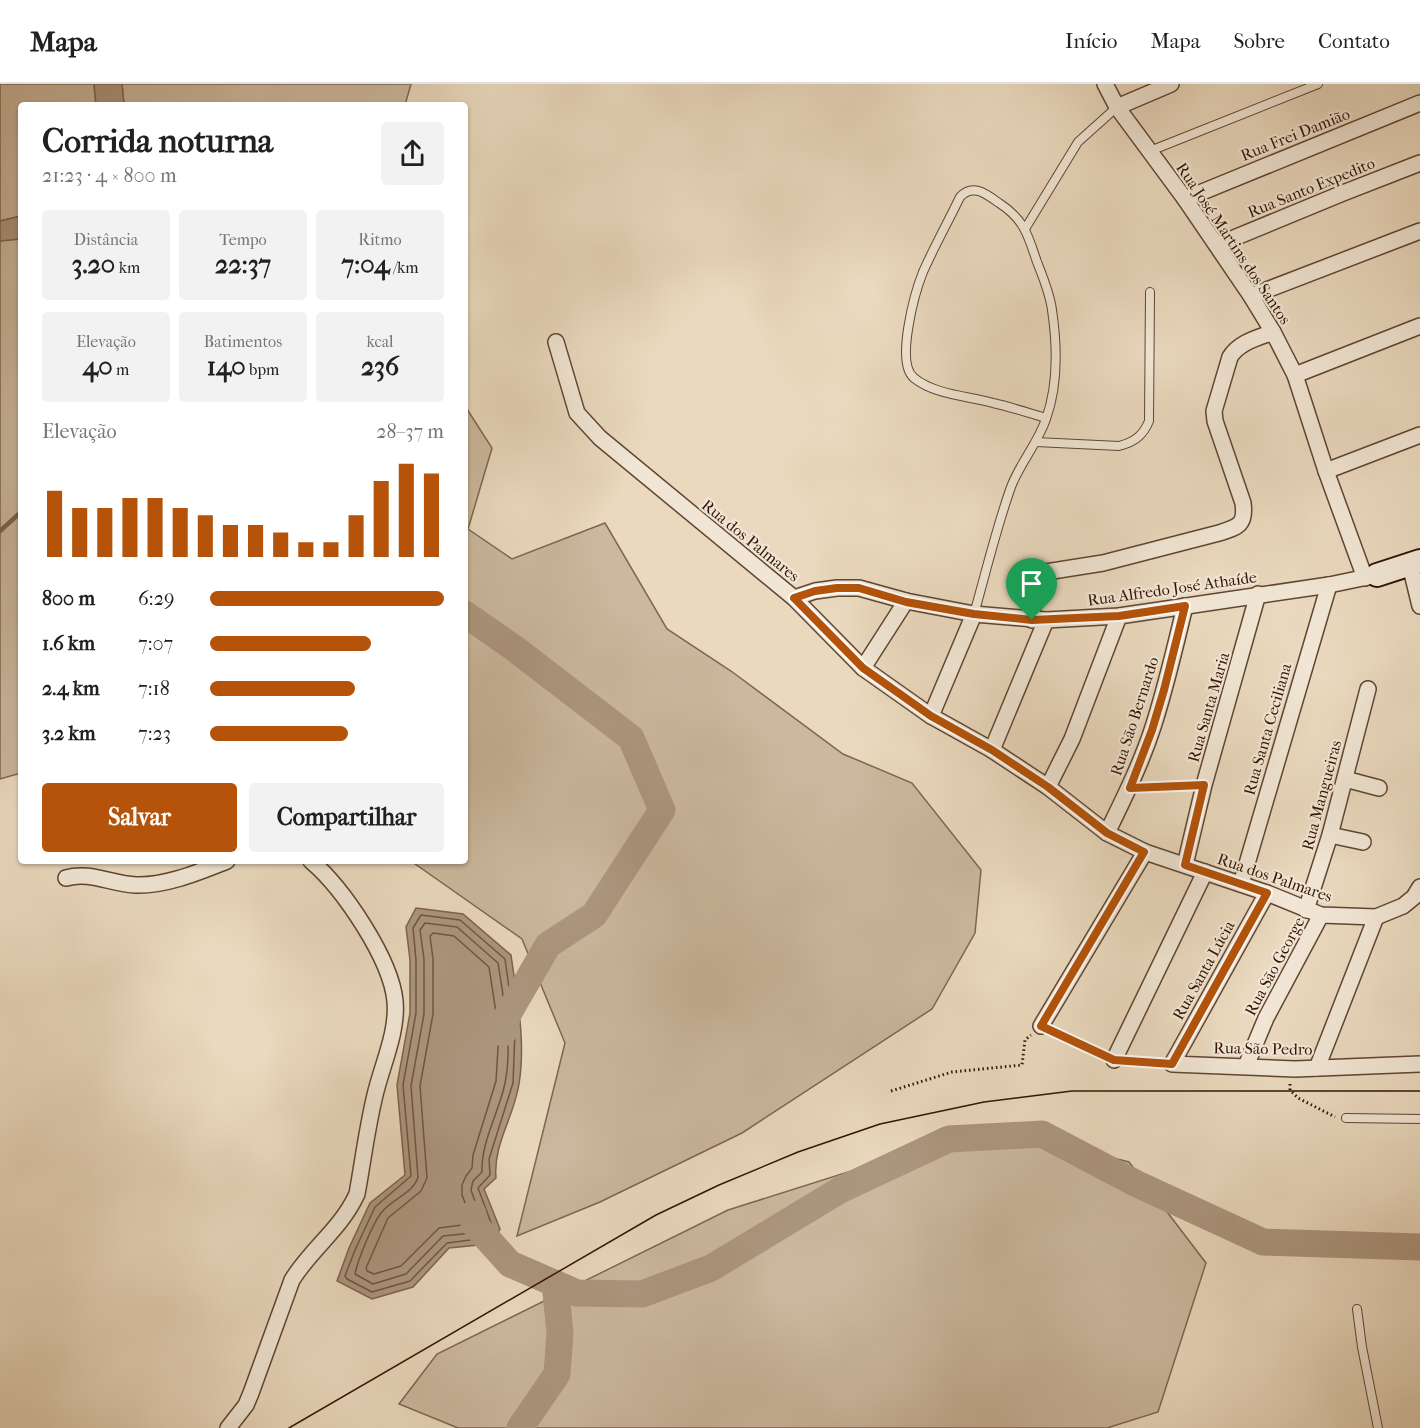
<!DOCTYPE html>
<html lang="pt">
<meta charset="utf-8">
<style>
body{margin:0;font-family:"IM FELL French Canon",serif;background:#f2f2f2;color:#202124;height:100vh;display:flex;flex-direction:column;font-size:22px;white-space:nowrap}
*{box-sizing:border-box;margin:0}
p{font-size:20px;color:#757577}
.icon{flex:none;width:33px;height:33px;fill:none;stroke:currentColor;stroke-width:2;stroke-linecap:round;stroke-linejoin:round}
.map{position:relative;flex:1;overflow:hidden}
.drawer{position:absolute;left:18px;top:18px;width:450px;height:762px;display:flex;flex-direction:column;background:#fff;border-radius:6px;box-shadow:0 2px 4px #0004}
.drawer>*{flex:none}
.pin{position:absolute;display:grid;place-items:center;width:51px;height:51px;color:#fff;margin:-62px -26px;border-radius:50% 50% 50% 0;rotate:-45deg;box-shadow:0 0 6px #0007}
.pin .icon{rotate:45deg}
.round{display:grid;place-items:center;flex:none;width:63px;height:63px;border-radius:6px;background:#f2f2f2}
.summary{display:flex;align-items:center;justify-content:space-between;height:102px;padding:0 24px}
h1{font-size:33px;font-weight:800;line-height:45px}
.metrics{display:grid;grid-template-columns:repeat(3,1fr);gap:9px;height:102px;padding:6px 24px}
.metrics div{display:grid;align-content:center;border-radius:6px;background:#f2f2f2;text-align:center}
.metrics b{font-size:26px;font-weight:800}
.metrics small{font-size:16px;font-weight:400}
.metrics p{font-size:16px}
.chart{height:168px;padding:12px 24px}
.chart p{display:flex;justify-content:space-between}
.chart svg{width:100%;height:108px;margin-top:6px;stroke:#b45309;stroke-width:6}
.cta{display:flex;gap:12px;margin-top:auto;padding:12px 24px}
.cta a{flex:1;height:69px;border-radius:6px;background:#b45309;color:#fff;font-size:24px;font-weight:800;line-height:69px;text-align:center}
.cta a+a{background:#f2f2f2;color:#202124}
ul{padding:0 24px;list-style:none;font-size:20px}
li{display:grid;grid-template-columns:96px 72px 1fr;align-items:center;height:45px}
li i{height:15px;border-radius:8px;background:#b45309}
header{display:flex;align-items:center;gap:36px;box-sizing:border-box;height:84px;padding:0 30px;background:#fff;border-bottom:2px solid #e0e0e0}
header strong{font-size:28px}
nav{display:flex;gap:33px;margin-inline-start:auto;font-size:21px}
.map>svg:first-child{display:block}
.green{fill:#cbb89e;stroke:#7f6650;stroke-width:1.5}
.water{fill:#ac967e;stroke:#7c624c;stroke-width:1.5}
.lines{fill:none;stroke-linecap:round;stroke-linejoin:round}
.shore{stroke:#705540;stroke-width:1.5}
.stream{stroke:#7c624c;stroke-width:4.5}
.river{stroke:#ac967e;stroke-width:27}
.lane-casing{stroke:#614531;stroke-width:10}
.street-casing{stroke:#614531;stroke-width:18}
.secondary-casing{stroke:#331402;stroke-width:26}
.path{stroke:#331402;stroke-width:3;stroke-dasharray:1.5 3;stroke-linecap:butt}
.lane{stroke:#f1e6d5;stroke-width:8}
.street{stroke:#f1e6d5;stroke-width:15}
.secondary{stroke:#f1e6d5;stroke-width:22}
.tram{stroke:#331402;stroke-width:1.5}
.route-casing{stroke:#fff;stroke-width:12}
.route{stroke:#b45309;stroke-width:8}
.labels{text-anchor:middle;stroke-width:4.5;stroke-linejoin:round;paint-order:stroke}
.street-label{font-size:16px;fill:#331402;stroke:#f1e6d5}
</style>
<header>
<strong>Mapa</strong>
<nav><a>Início</a><a>Mapa</a><a>Sobre</a><a>Contato</a></nav>
</header>
<div class="map">
<svg width="1420" height="1344" viewBox="0 0 1420 1344">
<rect width="100%" height="100%" fill="#ead9be"/>
<filter id="stains"><feTurbulence type="fractalNoise" baseFrequency=".00333" numOctaves="4"/><feColorMatrix values="0 0 0 0 .2 0 0 0 0 .09 0 0 0 0 .02 0 0 0 .5 -.17"/></filter>
<radialGradient id="worn" r=".72"><stop offset=".6" stop-color="#630" stop-opacity="0"/><stop offset="1" stop-color="#630" stop-opacity=".3"/></radialGradient>
<!-- green -->
<g class="green">
<path d="M0 0H94L96 21H21V132L0 137Z"/>
<path d="M122 0H411L405 21H124Z"/>
<path d="M9 155H21V689L0 695V157Z"/>
<path d="M465 322 492 364 468 445 512 475 605 439 667 545 731 587 843 670 912 699 981 786 975 849 932 925 742 1049 600 1118 517 1152 565 959 522 855 411 777H465Z"/>
<path d="M990 1043 1129 1078 1206 1179 1158 1328 1107 1344H458L399 1320 437 1270 728 1126Z"/>
</g>
<!-- water -->
<g class="water">
<path d="M94 0H122L124 21H96Z"/>
<path d="M21 132V155L0 157V137Z"/>
<path d="M416 824 463 830 511 871C517 914 526 957 519 1000 514 1033 493 1060 496 1094L484 1105 500 1145 488 1169 479 1161 449 1164 413 1203 372 1215 337 1197 349 1164 370 1119 405 1091 397 1001 410 929V876L406 843Z"/>
</g>
<g class="lines">
<!-- shore -->
<g class="shore">
<path d="M421 831 460 836 505 875 515 947 513 999 489 1075 490 1091 478 1104 493 1144 487 1157 485 1158 478 1155 447 1159 410 1197 372 1208 347 1195 345 1192 355 1166 375 1123 411 1092 403 1001 416 929V876L413 844Z"/>
<path d="M425 839 457 843 498 879C504 918 513 960 505 999 499 1029 481 1057 482 1088L473 1097 471 1106 485 1145 482 1148 443 1152 406 1190 373 1200 355 1190C358 1175 372 1141 381 1129 391 1115 413 1110 418 1093L411 1002 424 930V875L420 846Z"/>
<path d="M433 849 454 852 489 883 499 948 496 997 473 1071 472 1084 466 1092 462 1101V1111L472 1137 470 1140 439 1144 401 1182 374 1190 367 1187 366 1184 388 1134 421 1107 427 1094 420 1002 433 930V875L430 852Z"/>
</g>
<!-- stream -->
<path class="stream" d="M0 447 21 428"/>
<!-- river -->
<g class="river">
<path d="M465 530 514 564 631 654 662 726 594 831 548 861 508 930 503 949"/>
<path d="M473 1130 474 1140 510 1180 577 1209 642 1210 711 1184 840 1106 949 1055 1042 1050 1137 1100 1263 1158 1420 1163"/>
<path d="M520 1344 557 1290 560 1249 555 1199"/>
</g>
<!-- lane casing -->
<g class="lane-casing">
<g id="lane">
<path d="M1150 67 1318 0"/>
<path d="M1025 145 1078 58 1117 23"/>
<path d="M1036 358 1119 362C1134 358 1143 352 1149 337L1150 208"/>
<path d="M974 530C986 488 996 445 1011 403 1020 379 1038 359 1046 335 1058 302 1057 260 1052 226 1050 210 1043 193 1037 178 1028 151 1024 135 999 119 986 110 973 99 960 113 948 138 934 163 923 188 915 208 895 279 914 294 935 311 969 312 993 319 1011 323 1029 329 1046 334"/>
<path d="M1346 1034 1420 1035"/>
<path d="M1357 1225 1362 1263 1378 1344"/>
</g>
</g>
<!-- street casing -->
<g class="street-casing">
<g id="street">
<path d="M1105 0 1117 23 1185 115 1251 212 1273 248 1295 291 1326 387 1365 494"/>
<path d="M1117 23 1171 0"/>
<path d="M1185 115 1420 19"/>
<path d="M1217 161 1343 109 1420 79"/>
<path d="M1251 212 1420 147"/>
<path d="M556 258 577 329 600 354 794 514 863 584 931 632 992 666 1048 703 1107 749 1145 768 1267 809 1321 831 1376 833 1403 822 1414 813 1420 803"/>
<path d="M1295 291 1420 242"/>
<path d="M1326 387 1420 351"/>
<path d="M1410 481 1420 522"/>
<path d="M794 514 815 507 837 504H859L906 517 974 530 1046 536 1119 532 1329 501 1377 491"/>
<path d="M1032 536C1033 521 1031 497 1046 488L1103 479 1219 449C1238 443 1246 441 1243 419L1215 337 1214 327 1230 273C1239 258 1258 254 1273 248"/>
<path d="M863 584 906 517"/>
<path d="M931 632 974 530"/>
<path d="M992 666 1046 536"/>
<path d="M1345 695 1379 704"/>
<path d="M1048 703 1072 655 1119 532"/>
<path d="M1107 749C1124 714 1141 680 1153 643 1166 603 1175 563 1185 522"/>
<path d="M1330 751 1363 758"/>
<path d="M1185 781 1204 701 1258 510"/>
<path d="M66 794C90 787 111 800 136 801 166 802 199 788 227 777"/>
<path d="M1241 800 1329 501"/>
<path d="M1267 809 1172 980 1295 985 1420 980"/>
<path d="M1306 826 1330 751 1368 605"/>
<path d="M1041 942 1145 768"/>
<path d="M1114 976 1205 788"/>
<path d="M1246 982 1266 934 1321 831"/>
<path d="M1317 984 1376 833"/>
<path d="M228 1344 246 1321 251 1309 292 1196C311 1165 341 1145 357 1110 363 1077 367 1044 375 1011 382 981 398 948 395 917 391 875 343 804 311 777"/>
</g>
</g>
<!-- secondary casing -->
<g class="secondary-casing">
<path id="secondary" d="M1377 491 1420 477"/>
</g>
<!-- path -->
<g class="path">
<path d="M1143 703 1191 701"/>
<path d="M1054 948 1102 971"/>
<path d="M1129 977 1158 979"/>
<path d="M1290 1000V1006L1298 1014 1335 1033"/>
<path d="M891 1007 952 988 1022 981 1025 956 1031 951"/>
</g>
<!-- lane -->
<use href="#lane" class="lane"/>
<!-- street -->
<use href="#street" class="street"/>
<!-- secondary -->
<use href="#secondary" class="secondary"/>
<!-- tram -->
<path class="tram" d="M289 1344 656 1131 719 1101 798 1068 880 1040 984 1018 1072 1007H1420"/>
</g>
<g class="lines">
<!-- route casing -->
<g class="route-casing">
<path id="route" d="M837 504H859L906 518 974 530 1032 536 1119 532 1185 522 1164 606 1152 646 1130 704 1204 701 1185 781 1267 809 1172 980 1114 976 1041 942 1144 768 1107 749 1048 703 992 666 931 632 863 584 794 514 815 507Z"/>
</g>
<!-- route -->
<use href="#route" class="route"/>
</g>
<g class="labels">
<!-- street labels -->
<g class="street-label">
<text transform="translate(1295 50) rotate(-22)" y="6">Rua Frei Damião</text>
<text transform="translate(1311 103) rotate(-22)" y="6">Rua Santo Expedito</text>
<text transform="translate(1234 159) rotate(56)" y="6">Rua José Martins dos Santos</text>
<text transform="translate(751 456) rotate(39)" y="6">Rua dos Palmares</text>
<text transform="translate(1172 504) rotate(-8)" y="6">Rua Alfredo José Athaíde</text>
<text transform="translate(1208 623) rotate(-74)" y="6">Rua Santa Maria</text>
<text transform="translate(1134 632) rotate(-72)" y="6">Rua São Bernardo</text>
<text transform="translate(1267 645) rotate(-74)" y="6">Rua Santa Ceciliana</text>
<text transform="translate(1321 711) rotate(-75)" y="6">Rua Mangueiras</text>
<text transform="translate(1275 793) rotate(19)" y="6">Rua dos Palmares</text>
<text transform="translate(1274 882) rotate(-62)" y="6">Rua São George</text>
<text transform="translate(1203 886) rotate(-61)" y="6">Rua Santa Lúcia</text>
<text transform="translate(1263 964) rotate(1)" y="6">Rua São Pedro</text>
</g>
</g>
<rect width="100%" height="100%" filter="url(#stains)"/>
<rect width="100%" height="100%" fill="url(#worn)"/>
</svg>
<div class="pin" style="left:1032px;top:536px;background:#1e9e55"><svg class="icon" aria-label="arrive" viewBox="0 0 24 24"><path d="M6 21V4h12l-3 4 3 4H6"/></svg></div>
<section class="drawer">
<div class="summary"><div><h1>Corrida noturna</h1><p>21:23 · 4 × 800 m</p></div><a class="round"><svg class="icon" aria-label="share" viewBox="0 0 24 24"><path d="M12 15V3M7 8l5-5 5 5M5 13v7h14v-7"/></svg></a></div>
<div class="metrics">
<div><p>Distância</p><b>3.20<small> km</small></b></div>
<div><p>Tempo</p><b>22:37</b></div>
<div><p>Ritmo</p><b>7:04<small> /km</small></b></div>
</div>
<div class="metrics">
<div><p>Elevação</p><b>40<small> m</small></b></div>
<div><p>Batimentos</p><b>140<small> bpm</small></b></div>
<div><p>kcal</p><b>236</b></div>
</div>
<div class="chart"><p><span>Elevação</span>28–37 m</p>
<svg viewBox="0 0 160 44" preserveAspectRatio="none"><path d="M5 44V17M15 44V24M25 44V24M35 44V20M45 44V20M55 44V24M65 44V27M75 44V31M85 44V31M95 44V34M105 44V38M115 44V38M125 44V27M135 44V13M145 44V6M155 44V10"/></svg>
</div>
<ul>
<li><b>800 m</b>6:29<i style="width:100%"></i></li>
<li><b>1.6 km</b>7:07<i style="width:69%"></i></li>
<li><b>2.4 km</b>7:18<i style="width:62%"></i></li>
<li><b>3.2 km</b>7:23<i style="width:59%"></i></li>
</ul>
<div class="cta"><a>Salvar</a><a>Compartilhar</a></div>
</section>
</div>
